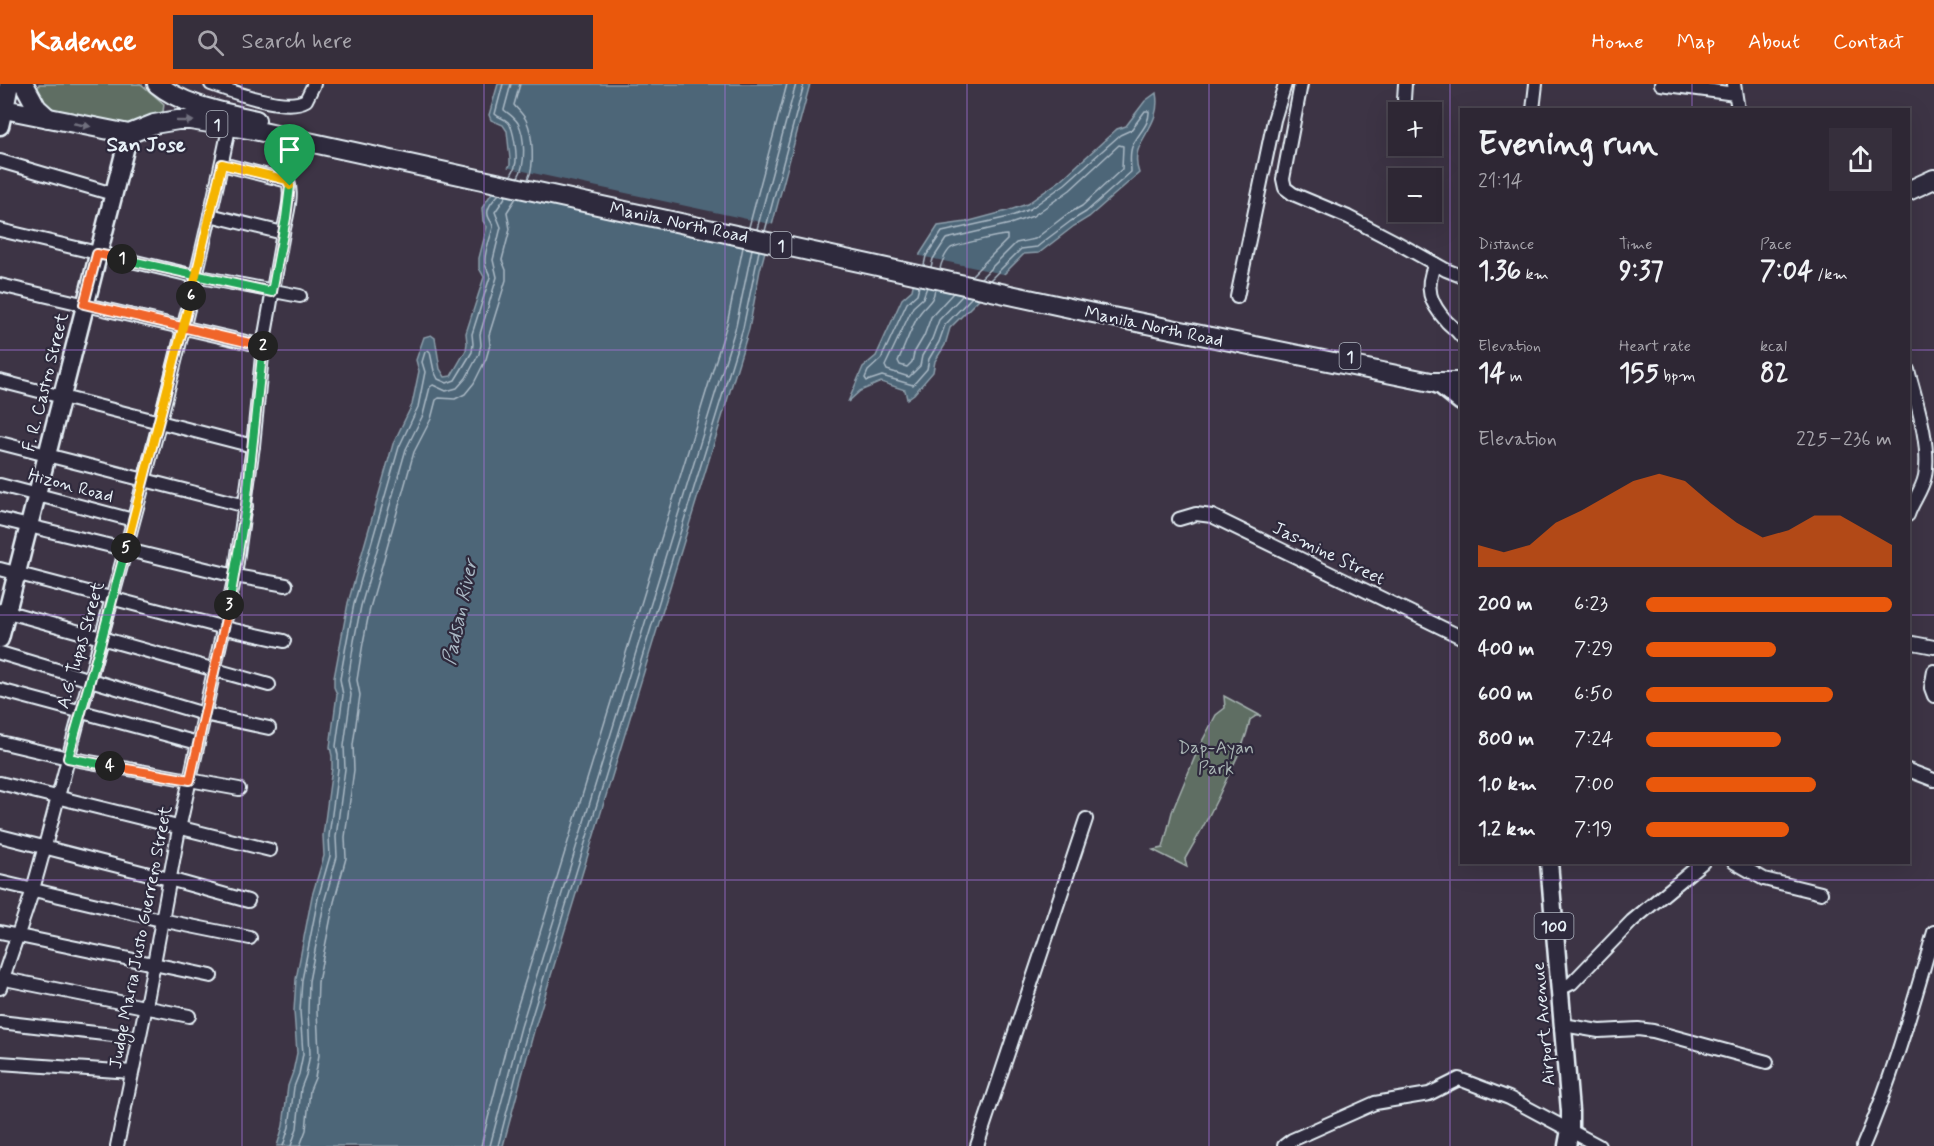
<!DOCTYPE html>
<meta charset="utf-8">
<style>
body{margin:0;font-family:Mynerve,sans-serif;background:#362f3c;color:#f1f3f6;height:100vh;display:flex;flex-direction:column;font-size:22px;white-space:nowrap}
*{box-sizing:border-box;margin:0}
p{font-size:20px;color:#a7a5ac}
.icon{flex:none;width:33px;height:33px;fill:none;stroke:currentColor;stroke-width:2;stroke-linecap:round;stroke-linejoin:round}
.map{position:relative;flex:1;overflow:hidden}
.side{position:absolute;left:1460px;top:24px;width:450px;height:756px;display:flex;flex-direction:column;background:#2e2734;border-radius:0px;box-shadow:0 6px 24px #0002,0 0 0 2px #49444f}
.side>*{flex:none}
.fabs{position:absolute;left:1388px;top:18px;display:grid;gap:12px}
.fabs a{display:grid;place-items:center;width:54px;height:54px;border-radius:0px;background:#2e2734;box-shadow:0 6px 24px #0002,0 0 0 2px #49444f;font-size:30px}
.pin{position:absolute;display:grid;place-items:center;width:51px;height:51px;color:#fff;margin:-62px -26px;border-radius:50% 50% 50% 0;rotate:-45deg;box-shadow:0 0 6px #0007}
.pin .icon{rotate:45deg}
.km{position:absolute;width:30px;height:30px;margin:-15px;border-radius:50%;background:#222;color:#fff;font-size:16px;line-height:30px;text-align:center}
.round{display:grid;place-items:center;flex:none;width:63px;height:63px;border-radius:0px;background:#362f3c}
.head{display:flex;align-items:center;justify-content:space-between;height:102px;padding:0 18px}
h1{font-size:33px;font-weight:700;line-height:45px}
.figures{display:grid;grid-template-columns:repeat(3,1fr);gap:9px;height:102px;padding:6px 18px}
.figures div{display:grid;align-content:center}
.figures b{font-size:26px;font-weight:700}
.figures small{font-size:16px;font-weight:400}
.figures p{font-size:16px}
.chart{height:168px;padding:12px 18px}
.chart p{display:flex;justify-content:space-between}
.chart svg{width:100%;height:108px;margin-top:6px;fill:#ea580c;opacity:.7}
ul{padding:0 18px;list-style:none;font-size:20px}
li{display:grid;grid-template-columns:96px 72px 1fr;align-items:center;height:45px}
li i{height:15px;border-radius:8px;background:#ea580c}
header{display:flex;align-items:center;gap:36px;box-sizing:border-box;height:84px;padding:0 30px;background:#ea580c;color:#fff}
header strong{font-size:28px}
nav{display:flex;gap:33px;margin-inline-start:auto;font-size:21px}
.search{width:420px;height:54px;background:#362f3c;display:flex;align-items:center;gap:15px;box-sizing:border-box;padding:0 21px;border-radius:0px;color:#a7a5ac;font-size:22px}
.map>svg:first-child{display:block}
.green{fill:#5f6e64;stroke:#a4b0ae;stroke-width:1.5}
.water{fill:#4e6678;stroke:#8c9eab;stroke-width:1.5}
.pier{fill:#3d3445}
.lines{fill:none;stroke-linecap:round;stroke-linejoin:round}
.shore{stroke:#aab9c5;stroke-width:1.5}
.minor-casing{stroke:#e8f1f8;stroke-width:16}
.major-casing{stroke:#e8f1f8;stroke-width:21}
.highway-casing{stroke:#e8f1f8;stroke-width:22}
.minor{stroke:#2f2a3d;stroke-width:12}
.major{stroke:#2f2a3d;stroke-width:16}
.highway{stroke:#2f2a3d;stroke-width:18}
.oneway{fill:#70707e}
.split-1-casing{stroke:#fff;stroke-width:12}
.split-2-casing{stroke:#fff;stroke-width:12}
.split-3-casing{stroke:#fff;stroke-width:12}
.split-4-casing{stroke:#fff;stroke-width:12}
.split-5-casing{stroke:#fff;stroke-width:12}
.split-6-casing{stroke:#fff;stroke-width:12}
.split-7-casing{stroke:#fff;stroke-width:12}
.split-1{stroke:#22a559;stroke-width:8}
.split-2{stroke:#f0652b;stroke-width:8}
.split-3{stroke:#22a559;stroke-width:8}
.split-4{stroke:#f0652b;stroke-width:8}
.split-5{stroke:#22a559;stroke-width:8}
.split-6{stroke:#f5b400;stroke-width:8}
.split-7{stroke:#f5b400;stroke-width:8}
.grid{fill:none;stroke:#a171d3;stroke-width:1.5;stroke-opacity:0.55}
.labels{text-anchor:middle;stroke-width:4.5;stroke-linejoin:round;paint-order:stroke}
.shield{fill:#2f2a3d;stroke:#b0b5c0;stroke-width:1.5}
.shield-label{font-size:16px;font-weight:bold;fill:#e8f1f8}
.street-label{font-size:18px;fill:#e8f1f8;stroke:#2f2a3d}
.park-label{font-size:18px;fill:#aab6b5;stroke:#2f2a3d}
.water-label{font-size:20px;font-style:italic;fill:#aab9c5;stroke:#2f2a3d}
.quarter-label{font-size:21px;font-weight:bold;fill:#e8f1f8;stroke:#2f2a3d}
</style>
<header>
<strong>Kadence</strong>
<div class="search"><svg class="icon" aria-label="search" viewBox="0 0 24 24"><circle cx="10" cy="10" r="6"/><path d="M15 15l6 6"/></svg>Search here</div>
<nav><a>Home</a><a>Map</a><a>About</a><a>Contact</a></nav>
</header>
<div class="map">
<svg width="1934" height="1062" viewBox="0 0 1934 1062">
<rect width="100%" height="100%" fill="#3d3445"/>
<filter id="ink" filterUnits="userSpaceOnUse"><feTurbulence type="fractalNoise" baseFrequency=".0167" numOctaves="2"/><feDisplacementMap in="SourceGraphic" scale="12" xChannelSelector="R" yChannelSelector="G"/><feConvolveMatrix kernelMatrix="1 2 1 2 8 2 1 2 1" color-interpolation-filters="sRGB"/></filter>
<g filter="url(#ink)">
<!-- green -->
<g class="green">
<path d="M39 0H141L164 20 163 28 127 43 51 31 37 9Z"/>
<path d="M1224 612 1261 632H1256L1250 636C1246 656 1237 674 1228 692 1215 721 1201 748 1185 775L1187 783 1153 766 1163 764 1172 728 1199 663 1216 631 1225 624Z"/>
</g>
<!-- water -->
<g class="water">
<path d="M498 0H810L760 186 749 245 534 947 503 1062H277L283 1042 288 1002 293 988 297 969 294 927 296 895 312 812 324 772 323 752 332 684V672L330 663 337 610 334 603V594L348 519 393 360 412 321 419 287 416 276 424 253 431 251 435 254 440 285 445 293 451 292 466 266 467 259 466 249 484 193 479 184V174L487 143 483 137 482 124 510 81V75L507 47 503 41 491 36 489 31Z"/>
<path d="M1156 9C1163 46 1127 56 1139 89L1089 133 1074 142 1039 169 1024 170 950 244 945 261 935 277 933 288 914 310 907 315 905 306 881 298 860 307 848 318 863 283 876 272 902 215 912 206 920 170 938 142 966 138 1007 127 1027 120 1061 96 1117 45 1126 42 1145 17Z"/>
</g>
<!-- pier -->
<g class="pier">
<path d="M505 83 775 141 769 165 491 106Z"/>
<path d="M916 171 1008 191 987 212 911 196Z"/>
</g>
<g class="lines">
<!-- shore -->
<g class="shore">
<path d="M503 0 495 30C499 34 504 34 508 38 514 44 518 74 515 82 515 85 512 89 511 91"/>
<path d="M511 0 504 26C509 30 514 33 518 39 525 52 526 81 518 93"/>
<path d="M520 0 514 21C518 26 523 30 526 36 533 50 535 82 528 95"/>
<path d="M749 143 787 0"/>
<path d="M757 145 796 0"/>
<path d="M765 147 804 0"/>
<path d="M924 181 926 172 942 148 1009 133 1030 125 1065 100 1120 51 1131 46 1145 27H1149C1150 41 1137 50 1132 63 1129 71 1131 80 1131 88L1086 128 1071 137 1047 155 1037 163 1021 165 990 196"/>
<path d="M931 183 933 175 946 155 1010 140 1033 132 1070 106 1119 61 1123 62 1122 85 1082 122 1066 131 1035 155 1016 159 981 194"/>
<path d="M940 185C941 179 946 168 951 164 956 161 1000 151 1007 151V156L971 192"/>
<path d="M919 202 917 210 907 219 881 275 868 287 865 294 867 297 882 292 913 301 927 285 929 275 939 258 945 241 972 213"/>
<path d="M927 203 923 214 913 223 885 282 887 286 909 293 920 282 922 272 932 255 939 236 963 211"/>
<path d="M935 205C933 219 927 219 920 229 911 243 905 262 898 277L900 281 907 283 912 278 914 269 924 252 931 233 953 209"/>
<path d="M283 1062 289 1043 294 1003 299 990 303 970 300 927 302 896 318 814 330 772 329 752 338 685V671L336 662 343 611 340 595 347 556 354 520 399 363 418 323 425 288 422 278 425 268 428 266 430 268 434 287 438 295 447 299 455 296 472 268 473 260 472 250 490 193C489 187 485 184 485 178 484 167 491 154 493 143 493 139 490 137 489 134 484 125 494 116 499 110"/>
<path d="M291 1062 297 1044 301 1004 306 991 310 970 308 927 309 897 325 815 337 773 336 753 345 685 344 662 351 611 348 596 354 557 361 522 406 365 423 331 430 303 433 301 446 307 457 304 466 294 479 270 481 261 480 250 497 193 493 176 501 143 495 128 506 112"/>
<path d="M300 1062 306 1046 310 1006 315 994 319 971 317 927 318 898 334 818 346 774 345 753 354 686 353 661 360 611 357 596 363 559 370 524 414 368 431 335 436 316 439 314 455 315 465 310 474 299 486 275 490 261 489 251 506 196V186L502 176 510 145 507 128 516 114"/>
<path d="M481 1062 512 940 727 240 743 163"/>
<path d="M490 1062 521 943 736 242 752 165"/>
<path d="M498 1062 528 945 743 244 759 167"/>
</g>
<!-- minor casing -->
<g class="minor-casing">
<g id="minor">
<path d="M211 0C233 8 286 28 306 16L314 0"/>
<path d="M1301 0 1283 95 1285 104 1293 110 1348 133 1396 158 1446 186 1461 192"/>
<path d="M1661 0 1735 10"/>
<path d="M1734 0 1738 26"/>
<path d="M1404 15 1405 0"/>
<path d="M1533 26 1536 0"/>
<path d="M0 77 113 110"/>
<path d="M222 80 288 97C293 112 286 134 283 149"/>
<path d="M0 146 195 192 300 212"/>
<path d="M1435 180C1424 204 1430 219 1447 238 1452 243 1457 246 1461 252"/>
<path d="M0 201 263 262"/>
<path d="M1237 213 1274 36 1285 0"/>
<path d="M1908 286C1916 316 1931 362 1925 392 1922 407 1912 418 1908 431"/>
<path d="M0 297 253 362"/>
<path d="M0 359 246 422"/>
<path d="M0 401 133 436"/>
<path d="M0 435 235 492 286 501"/>
<path d="M1179 435 1196 430 1212 432 1461 553"/>
<path d="M0 485 225 544 284 557"/>
<path d="M1 526 269 601"/>
<path d="M1908 558 1934 563"/>
<path d="M0 569 204 630 269 644"/>
<path d="M1934 587 1931 604 1934 612"/>
<path d="M0 606 198 659"/>
<path d="M0 658 68 674 239 705"/>
<path d="M1908 686 1934 696"/>
<path d="M0 699 270 766"/>
<path d="M0 752 169 795 248 817"/>
<path d="M1734 778 1764 795 1821 809"/>
<path d="M0 798 161 836 250 854"/>
<path d="M0 848 211 892"/>
<path d="M0 894 189 932"/>
<path d="M0 904C10 871 23 838 33 805 50 747 64 688 80 630 134 437 187 245 228 49"/>
<path d="M1560 905 1572 899 1632 837 1703 778"/>
<path d="M0 938 139 954"/>
<path d="M1563 941 1599 947 1638 945 1653 947 1767 978"/>
<path d="M0 979 132 988"/>
<path d="M117 1062 146 922 179 745 235 492 253 362 263 262 283 149 210 131"/>
<path d="M977 1062 1086 735"/>
<path d="M1284 1062 1292 1056 1375 1019 1429 1010 1459 995 1509 1014 1599 1062"/>
<path d="M1863 1062C1893 993 1913 920 1934 848"/>
</g>
</g>
<!-- major casing -->
<g class="major-casing">
<g id="major">
<path d="M0 42 4 25"/>
<path d="M1431 298 1441 302 1461 318"/>
<path d="M0 555 129 50"/>
<path d="M1549 778 1570 1027V1046L1567 1062"/>
</g>
</g>
<!-- highway casing -->
<g class="highway-casing">
<g id="highway">
<path d="M9 0 4 25 129 50 154 40 178 36H190L249 45 1093 229 1431 298H1461"/>
<path d="M24 0 37 24 48 34"/>
<path d="M157 0C184 22 223 28 256 36"/>
<path d="M1908 107 1934 95"/>
</g>
</g>
<!-- minor -->
<use href="#minor" class="minor"/>
<!-- major -->
<use href="#major" class="major"/>
<!-- highway -->
<use href="#highway" class="highway"/>
</g>
<!-- one-way arrows -->
<defs><path id="oneway-solid" d="M-6-.8H1V-3.2L6.5 0L1 3.2V.8H-6Z" transform="scale(1.5)"/></defs>
<g class="oneway">
<use href="#oneway-solid" transform="translate(185 37)"/>
<use href="#oneway-solid" transform="translate(82 41) rotate(11)"/>
</g>
</g>
<g class="lines" filter="url(#ink)">
<!-- split-1 casing -->
<g class="split-1-casing">
<path id="split-1" d="M122 175 272 208 286 134 290 102"/>
</g>
<!-- split-2 casing -->
<g class="split-2-casing">
<path id="split-2" d="M122 175 97 170 84 220 263 262"/>
</g>
<!-- split-3 casing -->
<g class="split-3-casing">
<path id="split-3" d="M229 521 246 422 263 262"/>
</g>
<!-- split-4 casing -->
<g class="split-4-casing">
<path id="split-4" d="M110 682 190 696 229 521"/>
</g>
<!-- split-5 casing -->
<g class="split-5-casing">
<path id="split-5" d="M110 682 68 674 102 554 126 464"/>
</g>
<!-- split-6 casing -->
<g class="split-6-casing">
<path id="split-6" d="M126 464 191 212"/>
</g>
<!-- split-7 casing -->
<g class="split-7-casing">
<path id="split-7" d="M191 212 222 80 287 96 290 102"/>
</g>
<!-- split-1 -->
<use href="#split-1" class="split-1"/>
<!-- split-2 -->
<use href="#split-2" class="split-2"/>
<!-- split-3 -->
<use href="#split-3" class="split-3"/>
<!-- split-4 -->
<use href="#split-4" class="split-4"/>
<!-- split-5 -->
<use href="#split-5" class="split-5"/>
<!-- split-6 -->
<use href="#split-6" class="split-6"/>
<!-- split-7 -->
<use href="#split-7" class="split-7"/>
</g>
<!-- grid -->
<path class="grid" d="M242 0V1062M484 0V1062M725 0V1062M967 0V1062M1209 0V1062M1450 0V1062M1692 0V26M0 266H1461M1908 266H1934M0 531H1461M1908 531H1934M1692 778V1062M0 796H1934"/>
<g class="labels">
<!-- shield labels -->
<g class="shield">
<rect x="206.5" y="27" width="21" height="26" rx="4.5"/>
<rect x="770.5" y="148" width="21" height="26" rx="4.5"/>
<rect x="1339.5" y="259" width="21" height="26" rx="4.5"/>
<rect x="1534.5" y="829" width="39" height="26" rx="4.5"/>
</g>
<g class="shield-label">
<text x="217" y="46">1</text>
<text x="781" y="167">1</text>
<text x="1350" y="278">1</text>
<text x="1554" y="848">100</text>
</g>
<!-- street labels -->
<g class="street-label">
<text transform="translate(679 138) rotate(12)" y="6">Manila North Road</text>
<text transform="translate(1154 242) rotate(12)" y="6">Manila North Road</text>
<text transform="translate(45 298) rotate(-76)" y="6">F. R. Castro Street</text>
<text transform="translate(71 401) rotate(15)" y="6">Hizon Road</text>
<text transform="translate(1329 469) rotate(26)" y="6">Jasmine Street</text>
<text transform="translate(80 561) rotate(-74)" y="6">A.G. Tupas Street</text>
<text transform="translate(140 853) rotate(-79)" y="6">Judge Maria Justo Guerrero Street</text>
<text transform="translate(1543 940) rotate(-95)" y="6">Airport Avenue</text>
</g>
<!-- park labels -->
<g class="park-label">
<text x="1216" y="669">Dap-Ayan<tspan x="1216" dy="21">Park</tspan></text>
</g>
<!-- water labels -->
<g class="water-label">
<text transform="translate(459 528) rotate(-78)" y="7">Padsan River</text>
</g>
<!-- quarter labels -->
<g class="quarter-label">
<text x="146" y="67">San Jose</text>
</g>
</g>
</svg>
<div class="fabs">
<a>+</a>
<a>−</a>
</div>
<div class="pin" style="left:290px;top:102px;background:#1e9e55"><svg class="icon" aria-label="arrive" viewBox="0 0 24 24"><path d="M6 21V4h12l-3 4 3 4H6"/></svg></div>
<b class="km" style="left:122px;top:175px">1</b>
<b class="km" style="left:263px;top:262px">2</b>
<b class="km" style="left:229px;top:521px">3</b>
<b class="km" style="left:110px;top:682px">4</b>
<b class="km" style="left:126px;top:464px">5</b>
<b class="km" style="left:191px;top:212px">6</b>
<section class="side">
<div class="head"><div><h1>Evening run</h1><p>21:14</p></div><a class="round"><svg class="icon" aria-label="share" viewBox="0 0 24 24"><path d="M12 15V3M7 8l5-5 5 5M5 13v7h14v-7"/></svg></a></div>
<div class="figures">
<div><p>Distance</p><b>1.36<small> km</small></b></div>
<div><p>Time</p><b>9:37</b></div>
<div><p>Pace</p><b>7:04<small> /km</small></b></div>
</div>
<div class="figures">
<div><p>Elevation</p><b>14<small> m</small></b></div>
<div><p>Heart rate</p><b>155<small> bpm</small></b></div>
<div><p>kcal</p><b>82</b></div>
</div>
<div class="chart"><p><span>Elevation</span>225–236 m</p>
<svg viewBox="0 0 160 44" preserveAspectRatio="none"><path d="M0 44V35L10 38L20 35L30 26L40 21L50 15L60 9L70 6L80 9L90 18L100 26L110 32L120 29L130 23L140 23L150 29L160 35V44z"/></svg>
</div>
<ul>
<li><b>200 m</b>6:23<i style="width:100%"></i></li>
<li><b>400 m</b>7:29<i style="width:53%"></i></li>
<li><b>600 m</b>6:50<i style="width:76%"></i></li>
<li><b>800 m</b>7:24<i style="width:55%"></i></li>
<li><b>1.0 km</b>7:00<i style="width:69%"></i></li>
<li><b>1.2 km</b>7:19<i style="width:58%"></i></li>
</ul>
</section>
</div>
